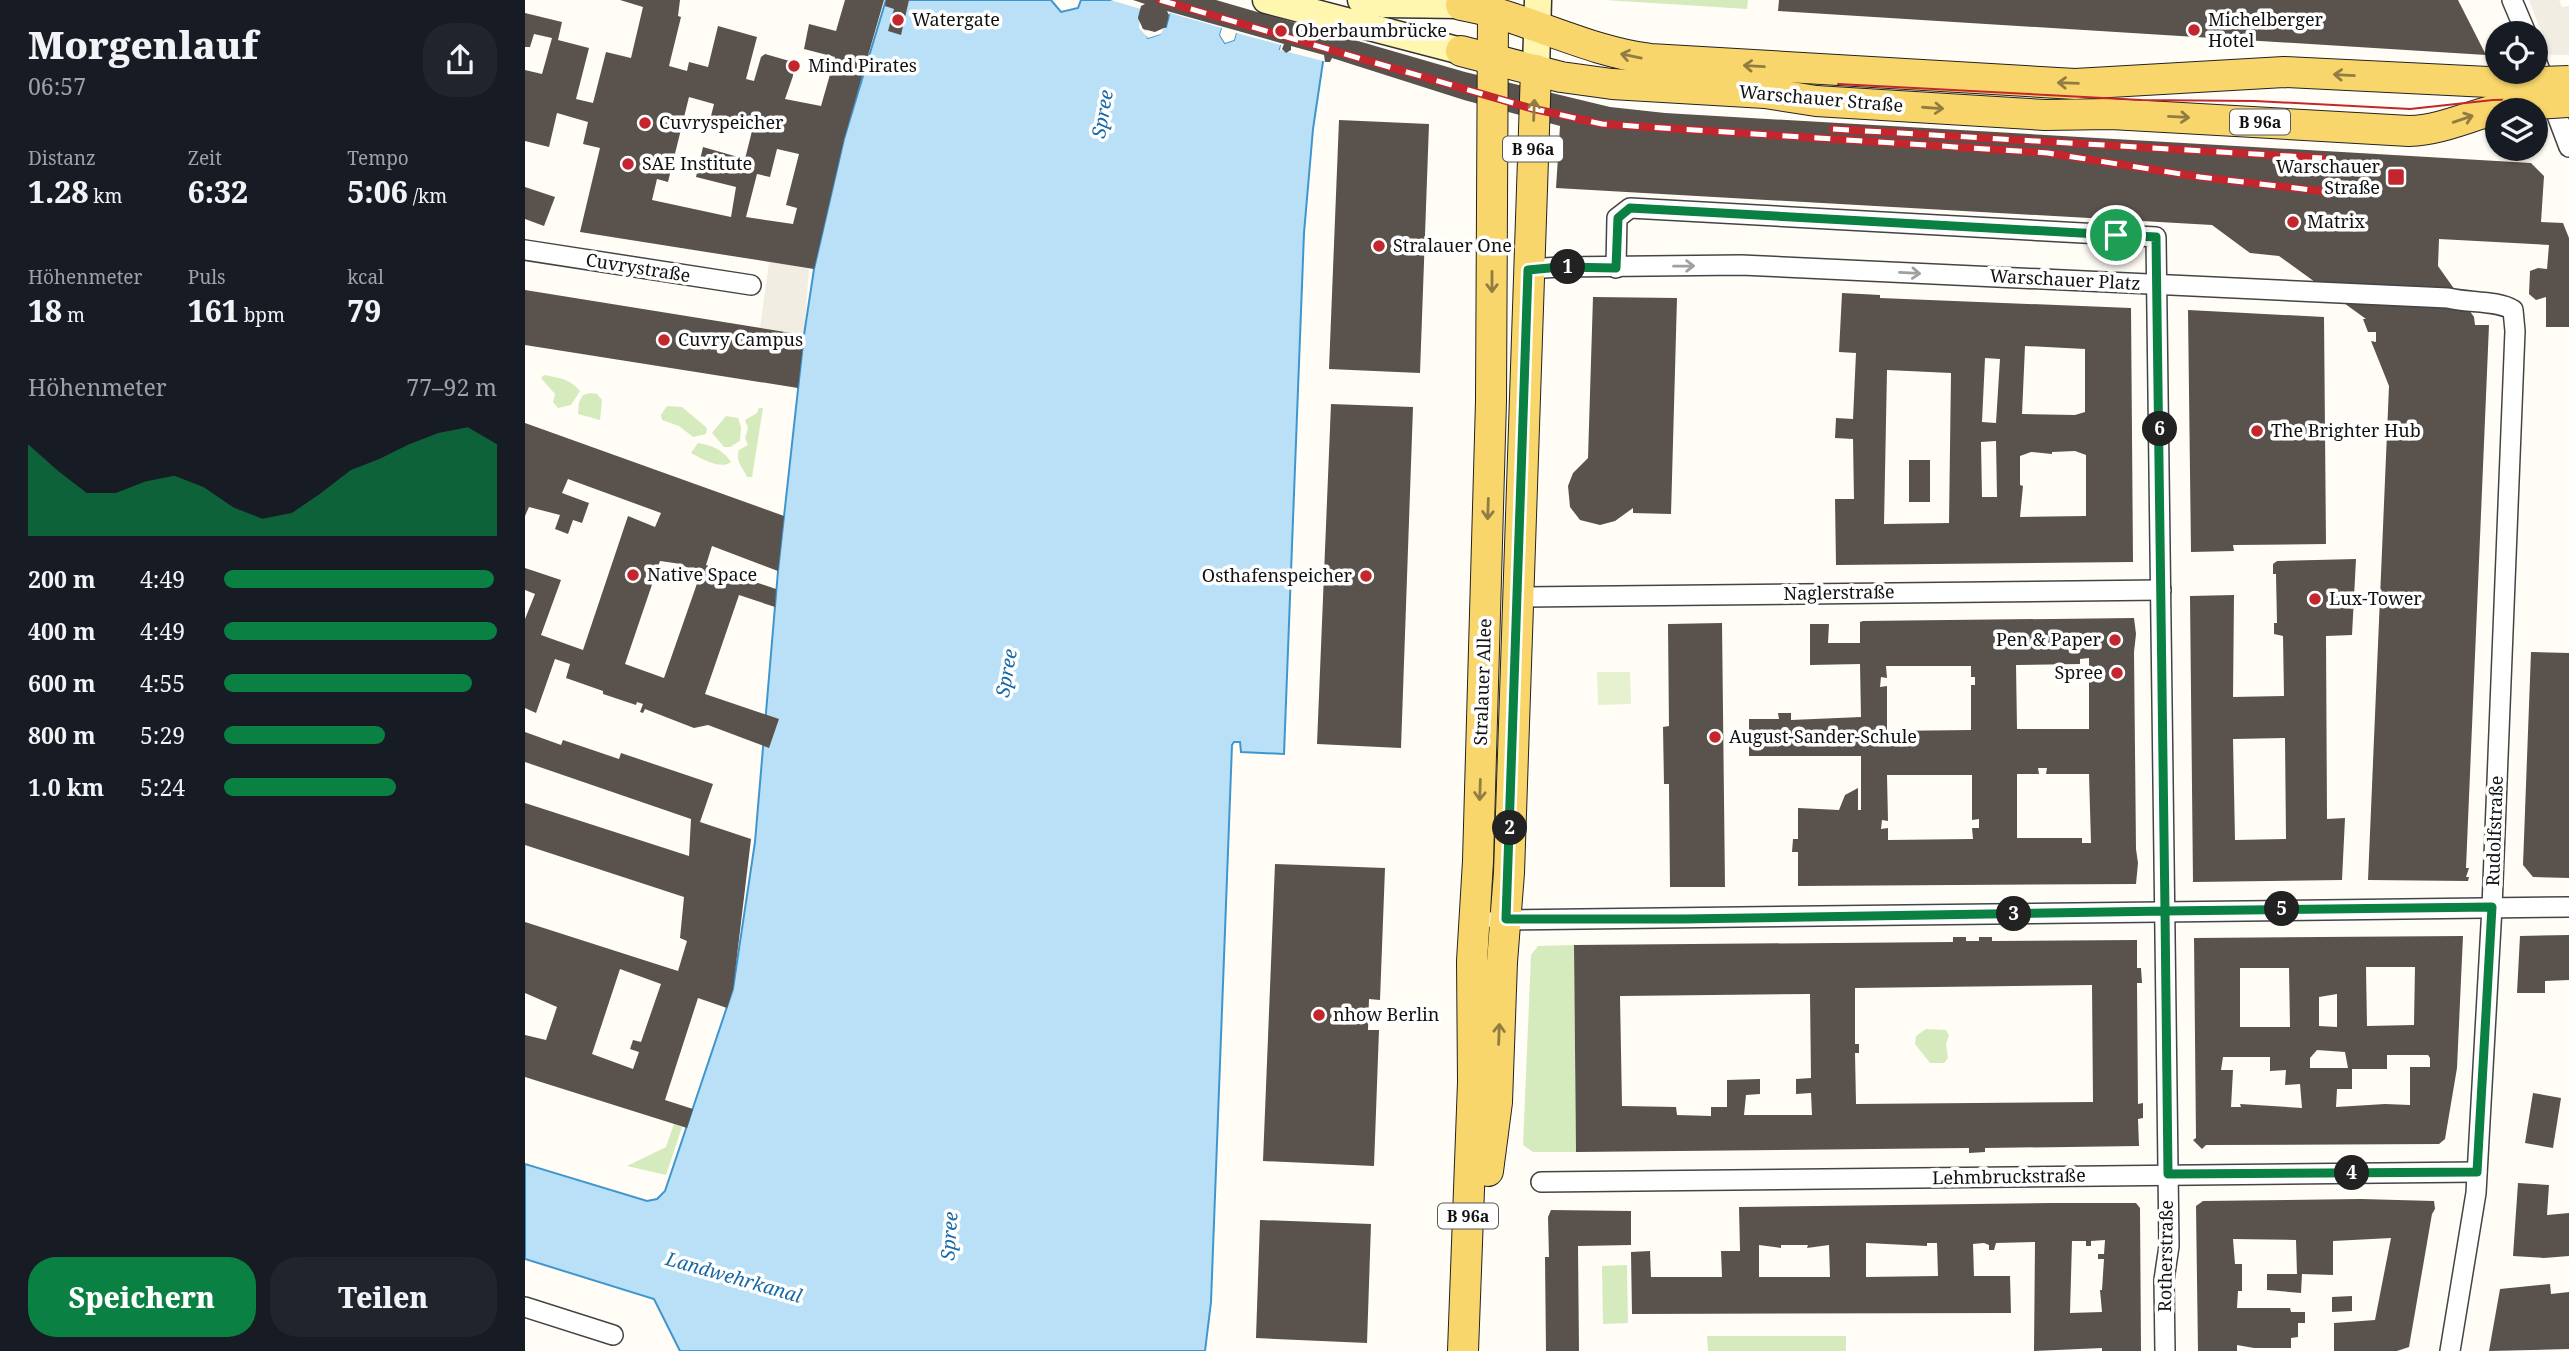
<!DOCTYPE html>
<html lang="de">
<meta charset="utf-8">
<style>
body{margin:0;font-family:"Noto Serif",serif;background:#20242c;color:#f1f3f6;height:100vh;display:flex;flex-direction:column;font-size:26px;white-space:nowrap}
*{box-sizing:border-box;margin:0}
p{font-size:23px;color:#9ea1a6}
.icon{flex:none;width:38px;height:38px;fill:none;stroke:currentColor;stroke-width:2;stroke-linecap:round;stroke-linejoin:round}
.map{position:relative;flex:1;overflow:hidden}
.details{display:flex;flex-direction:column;background:#171b24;width:525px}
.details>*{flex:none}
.buttons{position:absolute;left:1960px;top:21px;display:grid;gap:14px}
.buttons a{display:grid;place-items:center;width:63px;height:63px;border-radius:50%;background:#171b24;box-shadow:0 2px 5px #0004;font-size:35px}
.pin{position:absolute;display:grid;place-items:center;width:60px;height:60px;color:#fff;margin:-30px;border:4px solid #fff;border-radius:50%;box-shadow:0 2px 7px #0007}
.km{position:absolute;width:35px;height:35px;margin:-18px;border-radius:50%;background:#222;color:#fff;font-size:19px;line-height:35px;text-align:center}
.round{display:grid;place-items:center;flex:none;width:74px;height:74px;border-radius:28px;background:#20242c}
.head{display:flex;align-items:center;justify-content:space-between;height:119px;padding:0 28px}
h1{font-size:38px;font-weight:800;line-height:52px}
.metrics{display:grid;grid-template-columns:repeat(3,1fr);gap:10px;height:119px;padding:7px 28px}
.metrics div{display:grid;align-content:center}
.metrics b{font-size:30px;font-weight:800}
.metrics small{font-size:19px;font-weight:400}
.metrics p{font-size:19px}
.chart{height:196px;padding:14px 28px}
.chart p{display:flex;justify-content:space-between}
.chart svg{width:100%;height:126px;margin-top:7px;fill:#0b8043;opacity:.7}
.primary-button{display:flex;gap:14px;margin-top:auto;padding:14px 28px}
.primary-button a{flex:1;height:80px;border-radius:28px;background:#0b8043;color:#fff;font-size:28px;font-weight:800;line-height:80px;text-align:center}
.primary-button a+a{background:#20242c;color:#f1f3f6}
ul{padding:0 28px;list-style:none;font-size:23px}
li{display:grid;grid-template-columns:112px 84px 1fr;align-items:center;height:52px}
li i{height:18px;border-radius:9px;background:#0b8043}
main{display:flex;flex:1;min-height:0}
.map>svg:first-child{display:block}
.green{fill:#d5ebbd}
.pitch{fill:#e6f2cf}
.plaza{fill:#f1ede2}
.water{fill:#b9e0f7;stroke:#3f96cf;stroke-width:2}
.pier{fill:#fffdf5}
.building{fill:#5a524d;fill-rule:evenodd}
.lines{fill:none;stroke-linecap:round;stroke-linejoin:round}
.minor-casing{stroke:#444;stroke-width:22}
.secondary-casing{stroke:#333;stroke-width:29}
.primary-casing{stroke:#222;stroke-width:32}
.minor{stroke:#fff;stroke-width:19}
.secondary{stroke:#fff6b0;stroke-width:26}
.primary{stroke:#f9d66b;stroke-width:30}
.tram{stroke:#c4262e;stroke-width:2}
.rail-casing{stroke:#c4262e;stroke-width:8}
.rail{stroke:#fff;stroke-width:5;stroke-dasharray:16;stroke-linecap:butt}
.primary-bridge-casing{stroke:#222;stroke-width:32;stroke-linecap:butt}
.primary-bridge{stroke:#f9d66b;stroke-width:30}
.oneway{stroke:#917d42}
.oneway2{stroke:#a0a0a0}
.route-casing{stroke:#fff;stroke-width:14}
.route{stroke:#0b8043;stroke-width:9}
.poi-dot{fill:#c4262e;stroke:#fff;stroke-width:2.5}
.labels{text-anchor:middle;stroke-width:7;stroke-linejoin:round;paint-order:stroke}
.shield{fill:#fff;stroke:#585858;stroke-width:2}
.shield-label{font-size:16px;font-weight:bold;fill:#111}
.poi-label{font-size:18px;fill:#111;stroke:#fff;text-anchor:start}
.street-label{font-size:18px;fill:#111;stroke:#fff}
.water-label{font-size:19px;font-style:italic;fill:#1768a6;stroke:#fff}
</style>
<main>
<section class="details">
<div class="head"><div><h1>Morgenlauf</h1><p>06:57</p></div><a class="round"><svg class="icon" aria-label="share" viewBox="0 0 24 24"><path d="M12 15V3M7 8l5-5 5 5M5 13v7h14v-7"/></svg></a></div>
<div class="metrics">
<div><p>Distanz</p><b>1.28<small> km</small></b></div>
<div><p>Zeit</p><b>6:32</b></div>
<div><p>Tempo</p><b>5:06<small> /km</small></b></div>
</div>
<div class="metrics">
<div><p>Höhenmeter</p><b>18<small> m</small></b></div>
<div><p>Puls</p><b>161<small> bpm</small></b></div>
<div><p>kcal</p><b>79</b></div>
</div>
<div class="chart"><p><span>Höhenmeter</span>77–92 m</p>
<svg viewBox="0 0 160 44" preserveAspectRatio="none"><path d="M0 44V12L10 21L20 29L30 29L40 25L50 23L60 27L70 34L80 38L90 36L100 29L110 21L120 17L130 12L140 8L150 6L160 12V44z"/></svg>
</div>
<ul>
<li><b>200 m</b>4:49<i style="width:99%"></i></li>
<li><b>400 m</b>4:49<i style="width:100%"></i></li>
<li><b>600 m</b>4:55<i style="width:91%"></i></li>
<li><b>800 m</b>5:29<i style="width:59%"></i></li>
<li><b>1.0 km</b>5:24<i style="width:63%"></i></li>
</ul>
<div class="primary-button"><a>Speichern</a><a>Teilen</a></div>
</section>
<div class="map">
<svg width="2044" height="1351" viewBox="0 0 2044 1351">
<rect width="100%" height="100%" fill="#fffdf5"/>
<!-- green -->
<g class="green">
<path d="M1080 0H1223L1222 9Z"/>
<path d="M19 375C34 378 44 378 55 391L46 405 33 408 28 402 30 394 16 378Z"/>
<path d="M65 393 72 394 77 400 75 420 53 414 54 402 58 395Z"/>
<path d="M142 406 157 407 182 428 181 434 168 437 154 426 137 420 136 415Z"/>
<path d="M234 408H238L227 477H222C218 467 210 462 214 450L223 445 220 438 223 428 220 420 232 413Z"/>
<path d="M201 416 213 418 216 427 215 441 205 447H199L187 433Z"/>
<path d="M173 443C187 445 198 450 206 462 195 470 177 459 166 453Z"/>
<path d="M1049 945 1051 1152H1008L998 1145 1006 955 1013 946Z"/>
<path d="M1401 1029 1421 1030 1424 1035 1421 1044 1423 1058 1419 1063H1405L1390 1044 1391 1036Z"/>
<path d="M149 1124 157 1127 141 1175 102 1166 141 1147Z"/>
<path d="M1102 1265 1103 1323 1078 1324 1077 1266Z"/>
<path d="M1182 1336H1321V1351H1183Z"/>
</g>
<!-- pitch -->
<path class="pitch" d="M1072 672H1105L1106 704 1073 705Z"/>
<!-- plaza -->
<g class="plaza">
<path d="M2004 0H2034L2037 7 2044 6V55H2025Z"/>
<path d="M244 262 284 268 279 335 235 328Z"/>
</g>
<!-- water -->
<path class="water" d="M361 0H526L536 12 553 8 556 0H619L614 18 623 38 635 34 637 27H641L648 0H706L695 35 700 43 709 40 720 0H773L755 49 799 55 788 129 779 233 759 754 716 752 715 742H709L707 745 686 1302 680 1351H155L129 1299 0 1259V1164L122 1201 132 1199 140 1191 208 989 230 842 253 571 279 335 289 269 319 139Z"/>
<!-- pier -->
<path class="pier" d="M585 0H623L617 27 624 34 633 31 644 0H710L699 35 702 39 706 37 717 0H777L761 48 777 0H816L802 62 755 50 756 45 711 33 709 40 700 43 695 35 697 28 645 13 636 34 623 38 614 28 616 9Z"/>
<!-- building -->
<g class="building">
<path d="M95 0H155L153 16 156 17 144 66 162 71 164 62 183 67 193 26 232 37 221 79 229 81 236 57 240 54 268 62V76L260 99 296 106 310 57 279 49 284 24 311 31 320 0H359L319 139 289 269 55 232 75 148 58 144 63 122 32 113 24 147 0 141V70L17 74 27 38 9 34 5 47H0V13L37 22 33 40 64 48 51 99 68 103 81 52 106 58 118 7ZM164 97 189 104 185 120 227 131 220 159 178 147 171 177 211 187 206 217 127 200 132 179 143 182ZM252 149 274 154 261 205 272 208 268 224 221 217 232 174 245 177Z"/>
<path d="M361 0H384L376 35 363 31 369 9 360 6Z"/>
<path d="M608 0H691L940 72 1085 107 1140 113 2006 163 2019 176 2016 222 2038 223 2044 238V327H2021V297L2011 300 2004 294 2005 271 2013 268 2022 269 2024 245 1914 239 1913 266 1949 317 1950 325H1964L1941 868H1944L1941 877H1944L1943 881 1843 880 1864 386 1846 341 1851 342V332H1843L1838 319H1841L1754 256 1725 253 1687 225 1031 188 1035 126 939 100 807 58 805 62H800L799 55 766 46V50L761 53 757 49 759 44 642 11 644 15 641 27 630 32 618 29 613 18 616 6 620 4Z"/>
<path d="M1254 0H1933L1961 55 1253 11Z"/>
<path d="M814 120 904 124 895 373 804 369Z"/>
<path d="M0 187 30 197 19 226 0 219Z"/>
<path d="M0 290 279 335 273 388 0 345Z"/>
<path d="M1317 293 1355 295V298L1606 308 1608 562 1311 565 1310 499H1329L1328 439 1310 438 1311 418 1328 419 1331 353 1314 352ZM1500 346 1560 349V412L1550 415 1497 414ZM1460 358 1475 359 1471 423 1457 422ZM1362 370 1426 373 1424 523 1359 524ZM1471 441 1472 497H1457L1456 442ZM1550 451 1561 455V516L1495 517 1498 486 1495 485V456L1506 452 1527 454V452Z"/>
<path d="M1068 297 1152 298 1146 514 1108 513V508L1090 521 1075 525 1055 520 1045 507 1043 486 1048 473 1063 458Z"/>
<path d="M1663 310 1799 317 1801 544 1708 545 1709 551 1666 552Z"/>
<path d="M806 404 888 407 876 748 792 744Z"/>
<path d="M0 423 259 516 253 571 187 546 181 565 251 589 250 607 214 595 180 694 254 719 244 748 183 725 169 728 120 709 118 713 115 712 118 704 112 702 111 705 78 694V691L41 678 45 664 30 659 11 713 0 708V619L10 594 0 590V568L36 580 16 635 58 650 103 516 130 527 136 513 43 479 37 493 64 503 57 523 48 520 43 534 30 529 35 515 4 507 0 516ZM135 561 156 564 175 575 139 678 100 664Z"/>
<rect x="1384" y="460" width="21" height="42"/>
<path d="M1831 559 1827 635 1801 636 1802 819 1820 818 1817 880 1668 882 1665 596 1709 595 1708 697 1759 696 1758 636 1749 634V623H1752L1751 574H1748V564L1752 561ZM1760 738 1761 839 1710 840 1708 739Z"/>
<path d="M1609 618 1611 634 1609 652 1611 849 1613 863 1611 884 1273 886V852H1267L1268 839H1273V808L1314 810 1320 795 1333 788V810H1336V756H1224V719H1254L1253 713H1266V720L1336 717 1335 664 1285 665V624H1304L1303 643H1335V622L1338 621ZM1564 658V729H1492L1491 665 1555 664V659ZM1361 666H1446V677H1450V685H1446V730L1362 731V686L1355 687 1356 677 1362 678ZM1513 768H1522L1521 774H1564L1566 843H1557V838H1492V774H1514ZM1362 775H1447V820L1454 819V828H1447L1448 839 1363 840V828L1356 829 1357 820 1363 821Z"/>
<path d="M1197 623 1200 887H1145L1144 784H1139L1138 727 1144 726 1143 624Z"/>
<path d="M2006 652 2044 653V878L2008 877 1998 865Z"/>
<path d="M0 732 36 745 38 740 94 759 96 753 188 784 175 822 226 839 208 989 202 1008 173 998 140 1100 168 1109 162 1128 0 1077V1035L21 1040 32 1007 0 993V922L153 971 162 941 155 938 159 897 0 845V803L164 856 166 819 0 762ZM95 969 136 984 116 1042 108 1040 105 1049 114 1052 108 1069 67 1054Z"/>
<path d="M750 864 860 868 855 1000 844 999 843 1030H854L849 1166 738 1161Z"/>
<path d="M2044 935V980L2020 981V993H1992L1995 936Z"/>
<path d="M1938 936 1932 1068 1920 1139 1914 1144 1681 1145 1677 1149 1668 1140 1671 1138 1669 938ZM1841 967H1890L1889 1025 1842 1026ZM1715 968H1764L1765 1027H1715ZM1812 994V1027L1794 1026V997ZM1792 1050 1820 1052 1823 1068H1785V1058ZM1862 1055H1903L1905 1058V1067H1885V1105L1860 1104 1811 1107 1812 1089H1827V1069H1862ZM1698 1057H1745V1071L1761 1070 1760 1085 1775 1084 1777 1108 1715 1104 1716 1107H1706L1708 1070H1696Z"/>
<path d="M1428 937H1441V941H1454V937H1467V941L1612 940V968H1616L1617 983H1612L1613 1104 1618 1103V1118L1613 1119 1614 1146 1460 1148V1152L1444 1153V1148L1051 1152 1049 945 1428 942ZM1567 985 1568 1102 1331 1104 1330 1053H1334V1044H1330V988ZM1285 994 1286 1078 1271 1079V1094L1286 1093 1287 1115H1219L1221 1095 1235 1094V1079L1202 1080V1107H1186V1116L1152 1115 1151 1107 1097 1106 1095 996Z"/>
<path d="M2008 1093 2036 1098 2028 1148 2000 1143Z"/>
<path d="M1993 1183 2024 1185 2022 1215 2044 1213V1256L2019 1258 1988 1256Z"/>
<path d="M1836 1199 1909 1201 1910 1209 1907 1214 1884 1347 1872 1351H1809V1323L1850 1320 1866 1238 1808 1241V1275L1777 1274 1776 1293 1742 1290V1274H1772L1771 1240 1708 1239 1710 1264H1717V1291H1713L1712 1308H1765L1766 1312H1780V1323H1773V1337L1766 1338V1348H1729L1712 1345V1351H1673L1671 1206 1678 1201Z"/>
<path d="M1528 1203H1611L1615 1208 1616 1351H1577V1348L1509 1351 1510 1242 1471 1243 1469 1250H1464V1245L1459 1243 1448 1244 1449 1276H1485L1486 1313 1107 1314 1106 1252 1125 1251 1126 1277H1197L1196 1251H1215L1214 1207ZM1580 1240 1579 1254H1573V1259H1579L1577 1290H1575L1577 1312 1545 1313 1547 1241H1561V1246H1566V1241ZM1341 1243 1402 1246V1243H1412L1413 1276 1341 1277ZM1234 1245 1256 1248V1245H1283L1282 1248 1304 1245 1305 1277H1234Z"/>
<path d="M1026 1210 1106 1211V1245L1053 1246 1054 1351H1021L1020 1257H1024L1023 1217Z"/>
<path d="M735 1220 846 1224 842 1343 731 1338Z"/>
<path d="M2025 1284 2026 1294 2044 1292V1349L1964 1351 1975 1289Z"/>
<path d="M1827 1296V1311L1807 1312V1297Z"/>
</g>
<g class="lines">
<!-- minor casing -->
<g class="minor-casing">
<g id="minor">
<path d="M1987 0 2001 33"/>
<path d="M2011 60 2044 147"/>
<path d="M0 250 226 285"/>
<path d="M1091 268 1092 218 1105 208 1631 237 1644 1246 1639 1280 1640 1351"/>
<path d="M1003 269 1035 267 1216 265 1923 298C1942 303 1973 300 1988 310L1990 331 1967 907 1951 1193 1925 1351"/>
<path d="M992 597 1636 590"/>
<path d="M971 920 2044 907"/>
<path d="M1016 1182 1952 1172"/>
<path d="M0 1307 88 1335"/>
</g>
</g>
<!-- secondary casing -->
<g class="secondary-casing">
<g id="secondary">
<path d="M741 0 936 51"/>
<path d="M836 0 858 4 936 5"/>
<path d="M1011 70 1013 0"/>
</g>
</g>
<!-- primary casing -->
<g class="primary-casing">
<g id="primary">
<path d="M936 5C1000 16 1060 51 1125 59L1550 84 1759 72 1984 83"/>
<path d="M936 51 1036 77 1087 84 1240 93 1291 101 1520 115 1586 114 1884 131C1922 130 1955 110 1992 105"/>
<path d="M963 1171 972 1102 977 962 984 873 1011 70"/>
<path d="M938 1351 948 1082 947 961 953 861 966 401 968 12"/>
</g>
</g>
<!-- minor -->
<use href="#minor" class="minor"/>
<!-- secondary -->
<use href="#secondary" class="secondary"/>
<!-- primary -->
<use href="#primary" class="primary"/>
<!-- tram -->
<path class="tram" d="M1313 84 1616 100 1730 101 1885 109 1968 100 2044 98"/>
<!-- rail casing -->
<g class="rail-casing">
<g id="rail">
<path d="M635 0 1005 108 1077 124 1523 153 1675 177 1796 191"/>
<path d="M1308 129 1797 158"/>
</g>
</g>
<!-- rail -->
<use href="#rail" class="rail"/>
<!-- primary-bridge casing -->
<g class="primary-bridge-casing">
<g id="primary-bridge">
<path d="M1984 83 2044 81"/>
<path d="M1992 105 2044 102"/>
</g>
</g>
<!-- primary-bridge -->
<use href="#primary-bridge" class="primary-bridge"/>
</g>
<!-- one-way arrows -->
<defs><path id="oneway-shaft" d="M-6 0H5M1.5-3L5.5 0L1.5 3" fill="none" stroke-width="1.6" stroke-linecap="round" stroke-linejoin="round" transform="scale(1.75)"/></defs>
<g class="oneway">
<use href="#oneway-shaft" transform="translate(1106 56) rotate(-168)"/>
<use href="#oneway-shaft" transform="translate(1229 66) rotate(-177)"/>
<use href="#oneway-shaft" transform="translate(1819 75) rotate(-177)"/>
<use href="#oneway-shaft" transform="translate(1543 83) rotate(-178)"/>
<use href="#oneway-shaft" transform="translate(1408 108) rotate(4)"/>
<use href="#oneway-shaft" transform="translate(1009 110) rotate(-88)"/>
<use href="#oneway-shaft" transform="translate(1654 117) rotate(3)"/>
<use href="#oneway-shaft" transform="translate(1938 119) rotate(-19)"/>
<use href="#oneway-shaft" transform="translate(967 282) rotate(90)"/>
<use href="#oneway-shaft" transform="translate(963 509) rotate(92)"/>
<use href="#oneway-shaft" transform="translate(955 790) rotate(92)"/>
<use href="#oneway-shaft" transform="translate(974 1034) rotate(-88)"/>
</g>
<g class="oneway2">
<use href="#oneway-shaft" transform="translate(1159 266) rotate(-1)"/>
<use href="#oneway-shaft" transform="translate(1385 273) rotate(3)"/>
</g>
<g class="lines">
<!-- route casing -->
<g class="route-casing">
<path id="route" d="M1591 235 1105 208 1093 218 1091 268 1035 267 1003 270 981 919H1159L1640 911 1643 1174 1952 1172 1967 907 1640 911 1631 237 1591 235"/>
</g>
<!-- route -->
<use href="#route" class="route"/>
</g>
<!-- markers -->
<g class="poi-dot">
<circle cx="373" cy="20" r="7"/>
<circle cx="1669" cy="30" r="7"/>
<circle cx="756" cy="31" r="7"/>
<circle cx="269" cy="66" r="7"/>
<circle cx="120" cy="123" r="7"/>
<circle cx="103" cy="164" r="7"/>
<rect x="1862" y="168" width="18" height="18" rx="3.5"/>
<circle cx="1768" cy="222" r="7"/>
<circle cx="854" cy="246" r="7"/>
<circle cx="139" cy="340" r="7"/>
<circle cx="1732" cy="431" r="7"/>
<circle cx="108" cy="575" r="7"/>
<circle cx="841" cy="576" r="7"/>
<circle cx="1790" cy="599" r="7"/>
<circle cx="1590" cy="640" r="7"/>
<circle cx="1592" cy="673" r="7"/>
<circle cx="1190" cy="737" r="7"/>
<circle cx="794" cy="1015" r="7"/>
</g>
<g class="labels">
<!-- shield labels -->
<g class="shield">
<rect x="1705" y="109.5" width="60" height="25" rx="5"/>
<rect x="978" y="136.5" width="60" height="25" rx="5"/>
<rect x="913" y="1203.5" width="60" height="25" rx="5"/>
</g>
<g class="shield-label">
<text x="1735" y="128">B 96a</text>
<text x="1008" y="155">B 96a</text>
<text x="943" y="1222">B 96a</text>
</g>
<!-- poi labels -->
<g class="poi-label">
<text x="387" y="26">Watergate</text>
<text x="1683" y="26">Michelberger<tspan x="1683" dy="21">Hotel</tspan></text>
<text x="770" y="37">Oberbaumbrücke</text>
<text x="283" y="72">Mind Pirates</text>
<text x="134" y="129">Cuvryspeicher</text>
<text x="117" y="170">SAE Institute</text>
<text x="1855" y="173" text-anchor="end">Warschauer<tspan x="1855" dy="21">Straße</tspan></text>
<text x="1782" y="228">Matrix</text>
<text x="868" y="252">Stralauer One</text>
<text x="153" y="346">Cuvry Campus</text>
<text x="1746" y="437">The Brighter Hub</text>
<text x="122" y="581">Native Space</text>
<text x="827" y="582" text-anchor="end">Osthafenspeicher</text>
<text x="1804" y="605">Lux-Tower</text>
<text x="1576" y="646" text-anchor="end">Pen &amp; Paper</text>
<text x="1578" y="679" text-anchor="end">Spree</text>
<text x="1204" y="743">August-Sander-Schule</text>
<text x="808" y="1021">nhow Berlin</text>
</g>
<!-- street labels -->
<g class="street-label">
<text transform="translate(1296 99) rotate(5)" y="6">Warschauer Straße</text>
<text transform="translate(113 268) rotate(9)" y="6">Cuvrystraße</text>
<text transform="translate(1540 280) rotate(3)" y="6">Warschauer Platz</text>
<text transform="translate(1314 593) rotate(-1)" y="6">Naglerstraße</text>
<text transform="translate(958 682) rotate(-88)" y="6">Stralauer Allee</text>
<text transform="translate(1970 831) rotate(-88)" y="6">Rudolfstraße</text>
<text transform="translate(1484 1177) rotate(-1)" y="6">Lehmbruckstraße</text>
<text transform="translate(1641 1256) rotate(-89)" y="6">Rotherstraße</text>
</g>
<!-- water labels -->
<g class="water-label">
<text transform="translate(577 114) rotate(-80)" y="7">Spree</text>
<text transform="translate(481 673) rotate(-80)" y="7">Spree</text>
<text transform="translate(424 1236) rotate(-86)" y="7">Spree</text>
<text transform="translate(209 1277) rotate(16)" y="7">Landwehrkanal</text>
</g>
</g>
</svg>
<div class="buttons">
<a><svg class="icon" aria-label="locate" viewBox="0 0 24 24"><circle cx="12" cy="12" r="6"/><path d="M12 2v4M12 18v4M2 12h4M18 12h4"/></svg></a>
<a><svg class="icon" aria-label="layers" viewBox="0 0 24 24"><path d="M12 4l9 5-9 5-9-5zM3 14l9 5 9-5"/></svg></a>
</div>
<div class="pin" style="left:1591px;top:235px;background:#1e9e55"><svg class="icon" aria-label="arrive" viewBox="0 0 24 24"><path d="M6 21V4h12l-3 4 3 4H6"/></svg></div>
<b class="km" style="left:1043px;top:267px">1</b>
<b class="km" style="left:985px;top:828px">2</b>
<b class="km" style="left:1489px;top:914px">3</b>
<b class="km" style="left:1827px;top:1173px">4</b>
<b class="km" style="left:1757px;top:909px">5</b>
<b class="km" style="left:1635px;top:429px">6</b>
</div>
</main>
